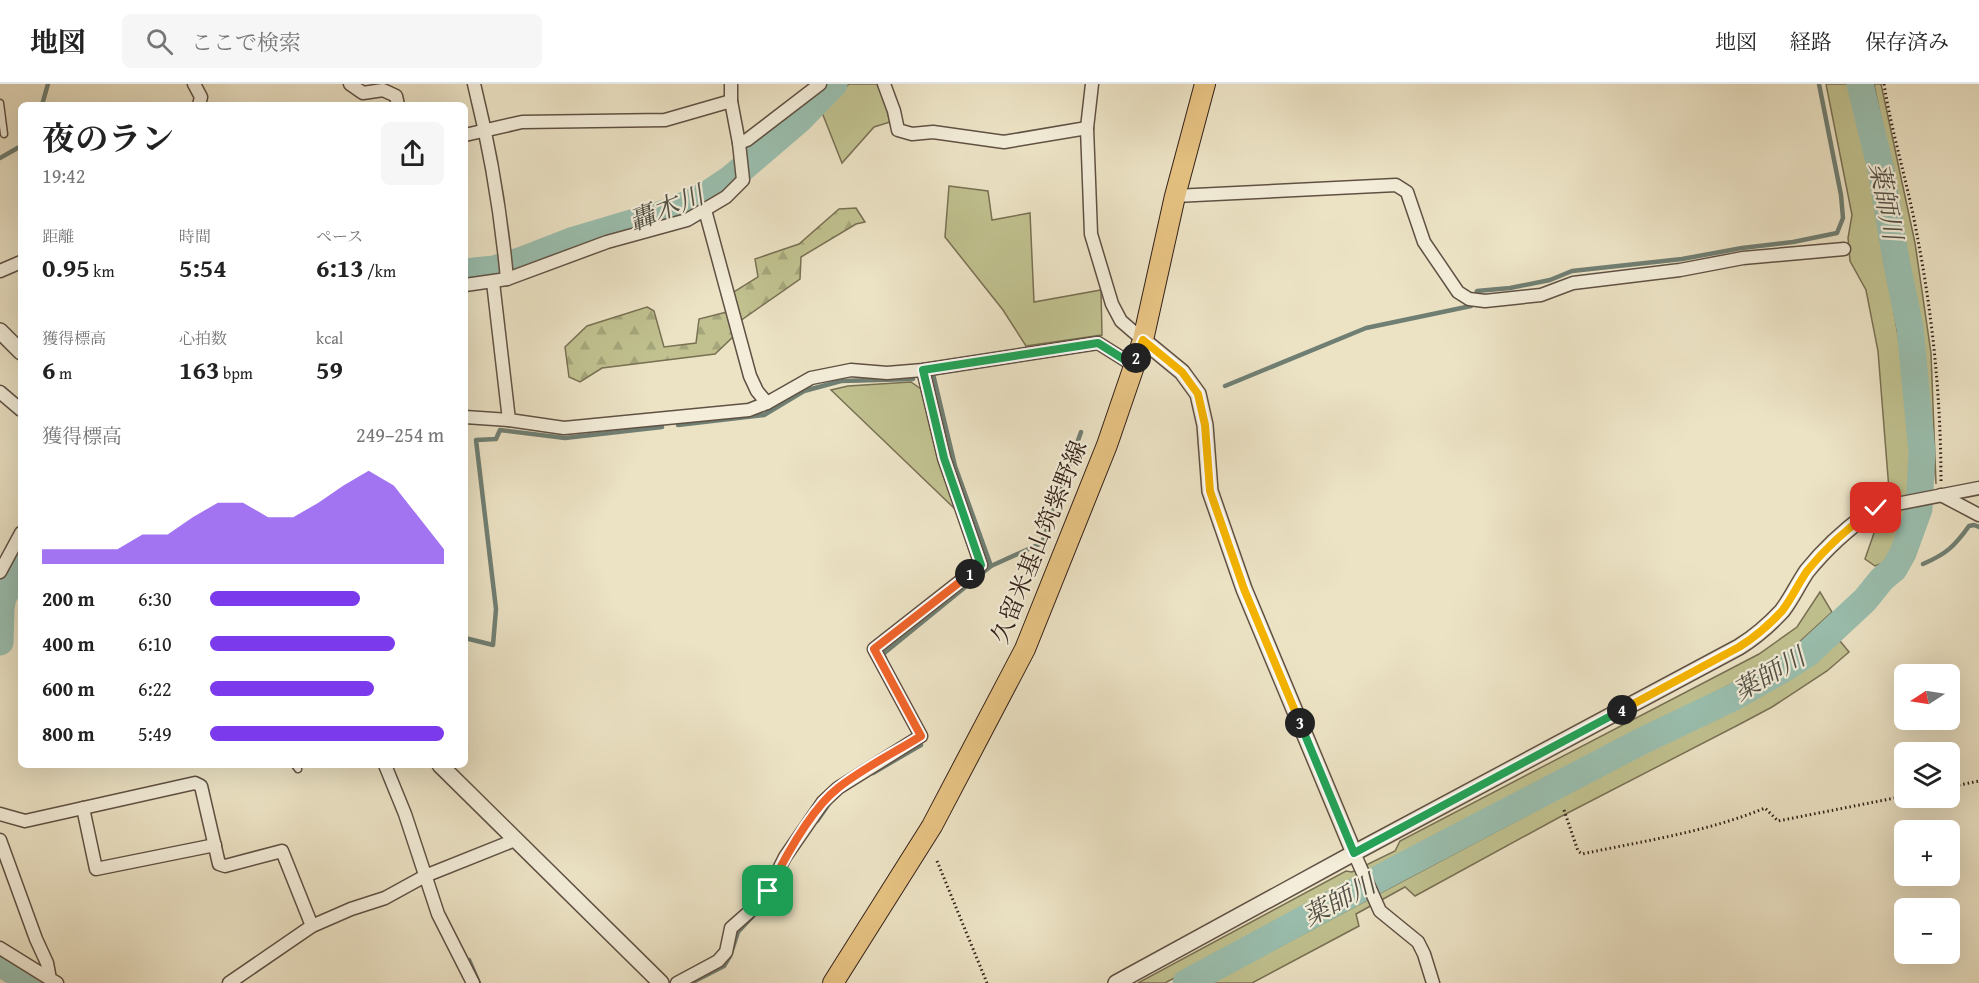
<!DOCTYPE html>
<html lang="ja">
<meta charset="utf-8">
<style>
body{margin:0;font-family:"Gentium Book Plus","Noto Serif JP",serif;background:#f6f6f6;color:#222;height:100vh;display:flex;flex-direction:column;font-size:22px;white-space:nowrap}
*{box-sizing:border-box;margin:0}
p{font-size:20px;color:#767676}
.icon{flex:none;width:33px;height:33px;fill:none;stroke:currentColor;stroke-width:2;stroke-linecap:round;stroke-linejoin:round}
.map{position:relative;flex:1;overflow:hidden}
.side{position:absolute;left:18px;top:18px;width:450px;height:666px;display:flex;flex-direction:column;background:#fff;border-radius:9px;box-shadow:0 6px 24px #0002}
.side>*{flex:none}
.needle{width:39px;rotate:258deg}
.tools{position:absolute;left:1894px;top:580px;display:grid;gap:12px}
.tools a{display:grid;place-items:center;width:66px;height:66px;border-radius:9px;background:#fff;box-shadow:0 6px 24px #0002;font-size:30px}
.pin{position:absolute;display:grid;place-items:center;width:51px;height:51px;color:#fff;margin:-26px;border-radius:12px;box-shadow:0 3px 9px #0006}
.km{position:absolute;width:30px;height:30px;margin:-15px;border-radius:50%;background:#222;color:#fff;font-size:16px;line-height:30px;text-align:center}
.round{display:grid;place-items:center;flex:none;width:63px;height:63px;border-radius:9px;background:#f6f6f6}
.headline{display:flex;align-items:center;justify-content:space-between;height:102px;padding:0 24px}
h1{font-size:33px;font-weight:700;line-height:45px}
.stats{display:grid;grid-template-columns:repeat(3,1fr);gap:9px;height:102px;padding:6px 24px}
.stats div{display:grid;align-content:center}
.stats b{font-size:26px;font-weight:700}
.stats small{font-size:16px;font-weight:400}
.stats p{font-size:16px}
.chart{height:168px;padding:12px 24px}
.chart p{display:flex;justify-content:space-between}
.chart svg{width:100%;height:108px;margin-top:6px;fill:#7c3aed;opacity:.7}
ul{padding:0 24px;list-style:none;font-size:20px}
li{display:grid;grid-template-columns:96px 72px 1fr;align-items:center;height:45px}
li i{height:15px;border-radius:8px;background:#7c3aed}
header{display:flex;align-items:center;gap:36px;box-sizing:border-box;height:84px;padding:0 30px;background:#fff;border-bottom:2px solid #e0e0e0}
header strong{font-size:28px}
nav{display:flex;gap:33px;margin-inline-start:auto;font-size:21px}
.search{width:420px;height:54px;background:#f6f6f6;display:flex;align-items:center;gap:15px;box-sizing:border-box;padding:0 21px;border-radius:9px;color:#767676;font-size:22px}
.map>svg:first-child{display:block}
.green{fill:#c0c18f;stroke:#797054;stroke-width:1.5}
.forest{fill:url(#forest-firs);stroke:#797054;stroke-width:1.5}
.lines{fill:none;stroke-linecap:round;stroke-linejoin:round}
.stream{stroke:#707f73;stroke-width:4.5}
.river{stroke:#9abfaf;stroke-width:27}
.service-casing{stroke:#605144;stroke-width:9}
.minor-casing{stroke:#605144;stroke-width:15}
.tertiary-casing{stroke:#605144;stroke-width:18}
.primary-casing{stroke:#322019;stroke-width:22}
.path{stroke:#322019;stroke-width:3;stroke-dasharray:1.5 3;stroke-linecap:butt}
.service{stroke:#f3edd9;stroke-width:6}
.minor{stroke:#f3edd9;stroke-width:12}
.tertiary{stroke:#f3edd9;stroke-width:15}
.primary{stroke:#e6c282;stroke-width:20}
.split-1-casing{stroke:#fff;stroke-width:12}
.split-2-casing{stroke:#fff;stroke-width:12}
.split-3-casing{stroke:#fff;stroke-width:12}
.split-4-casing{stroke:#fff;stroke-width:12}
.split-5-casing{stroke:#fff;stroke-width:12}
.split-1{stroke:#f0652b;stroke-width:8}
.split-2{stroke:#22a559;stroke-width:8}
.split-3{stroke:#f5b400;stroke-width:8}
.split-4{stroke:#22a559;stroke-width:8}
.split-5{stroke:#f5b400;stroke-width:8}
.labels{text-anchor:middle;stroke-width:4.5;stroke-linejoin:round;paint-order:stroke}
.street-label{font-size:24px;fill:#322019;stroke:#f3edd9}
.water-label{font-size:26px;font-style:italic;fill:#515046;stroke:#f3edd9}
</style>
<header>
<strong>地図</strong>
<div class="search"><svg class="icon" aria-label="search" viewBox="0 0 24 24"><circle cx="10" cy="10" r="6"/><path d="M15 15l6 6"/></svg>ここで検索</div>
<nav><a>地図</a><a>経路</a><a>保存済み</a></nav>
</header>
<div class="map">
<svg width="1979" height="899" viewBox="0 0 1979 899">
<defs>
<pattern id="forest-firs" width="22" height="20" patternUnits="userSpaceOnUse" patternTransform="scale(1.5)"><rect width="22" height="20" fill="#c0c18f"/><path d="M5 1l3.5 6h-7zM16 11l3.5 6h-7z" fill="#a5a67b"/></pattern>
</defs>
<rect width="100%" height="100%" fill="#ece3c5"/>
<filter id="stains"><feTurbulence type="fractalNoise" baseFrequency=".00333" numOctaves="4"/><feColorMatrix values="0 0 0 0 .2 0 0 0 0 .09 0 0 0 0 .02 0 0 0 .5 -.17"/></filter>
<radialGradient id="worn" r=".72"><stop offset=".6" stop-color="#630" stop-opacity="0"/><stop offset="1" stop-color="#630" stop-opacity=".3"/></radialGradient>
<!-- green -->
<g class="green">
<path d="M849 0H878L882 7 890 38 874 43 842 79 821 26Z"/>
<path d="M1826 0H1848L1873 103 1908 311 1913 381 1901 454 1888 477 1875 482 1865 475 1889 406 1878 267 1866 206 1850 177 1848 154 1852 131Z"/>
<path d="M1874 0H1881L1915 159 1931 269 1936 400 1924 265 1900 128Z"/>
<path d="M949 102 988 107 992 136 1030 129 1034 218 1101 206 1102 251 1026 262 1003 226 945 153Z"/>
<path d="M911 298 921 305 955 425 831 306 848 302Z"/>
<path d="M1820 508 1832 528 1783 573 1402 772 1165 899H1138L1346 787 1352 788 1395 767 1400 757 1759 570 1797 543Z"/>
<path d="M1840 557 1849 568 1827 587 1772 623 1742 639 1558 734 1415 812 1405 803 1356 830 1359 842 1252 899H1211L1789 592Z"/>
</g>
<!-- forest -->
<g class="forest">
<path d="M856 124 865 138 856 140 801 173 800 195 740 237 732 209 758 193 755 175 799 160 839 125Z"/>
<path d="M647 223 654 227 664 263 696 259 699 235 727 228 734 252 715 270 602 284 580 298 569 293 565 263 587 242Z"/>
</g>
<g class="lines">
<!-- stream -->
<g class="stream">
<path d="M42 21 48 0"/>
<path d="M0 74 21 62"/>
<path d="M933 290 955 382 991 482"/>
<path d="M1225 302 1366 244 1471 222 1477 207 1510 204 1550 196 1572 187 1682 175 1742 164 1793 158 1837 149 1843 134 1841 111 1819 0"/>
<path d="M678 341 764 331 804 307 841 297 913 295"/>
<path d="M1923 480C1946 470 1954 463 1969 442L1974 441 1979 443"/>
<path d="M465 554 493 561 496 525 476 356 496 355 500 346 565 354 662 343"/>
<path d="M885 574 883 570 991 482 1042 459 1081 348"/>
<path d="M873 689 921 661"/>
<path d="M817 737 831 717"/>
<path d="M469 876 479 899"/>
<path d="M691 899 724 882 730 872 738 848 752 833"/>
</g>
<!-- river -->
<g class="river">
<path d="M465 188 494 185 522 176 571 157 672 127 706 111 730 95 799 36 834 0"/>
<path d="M0 558 1 524 3 513 21 484"/>
<path d="M0 879 32 899"/>
<path d="M1186 899 1397 785 1642 657 1734 613 1780 587 1807 570 1865 516 1882 495 1894 485 1903 469 1919 425 1922 368 1910 244 1896 176 1881 86 1860 0"/>
</g>
<!-- service casing -->
<g class="service-casing">
<g id="service">
<path d="M0 19 4 50"/>
<path d="M295 681 298 685"/>
</g>
</g>
<!-- minor casing -->
<g class="minor-casing">
<g id="minor">
<path d="M194 0 201 13 199 21"/>
<path d="M350 0 363 9 383 6 396 12 398 21"/>
<path d="M474 0C490 64 501 129 507 195"/>
<path d="M884 0 894 27 898 46 912 50 933 48 1004 58 1087 44"/>
<path d="M1092 0 1087 44 1091 150 1112 220 1121 237 1143 256"/>
<path d="M465 51 522 38 665 36 731 17"/>
<path d="M739 59 747 56 820 0"/>
<path d="M1175 112 1396 101 1407 108 1424 158 1458 208 1469 215 1485 217 1541 211 1573 199 1680 186 1743 174 1844 165"/>
<path d="M705 126 750 292 757 307 767 319"/>
<path d="M0 187 21 178"/>
<path d="M493 198 509 336"/>
<path d="M465 201 507 195 607 158 687 136 726 113 743 96 739 59 731 17V0"/>
<path d="M0 308 21 326"/>
<path d="M465 333 509 336 564 344 749 326 767 319 811 294 851 286 887 289 923 286 1098 259 1133 281"/>
<path d="M1941 411 1979 431"/>
<path d="M1876 424 1979 404"/>
<path d="M0 488 21 449"/>
<path d="M385 681 405 730 438 830 473 899"/>
<path d="M83 724 96 785 215 761"/>
<path d="M0 730 25 737 195 699 201 702 219 780 225 782 282 767 312 842"/>
<path d="M0 756 36 855 47 879 50 895 57 899"/>
<path d="M1354 769 1380 827 1418 858 1424 870 1433 899"/>
<path d="M0 864 50 895"/>
<path d="M229 899 312 842 351 825 385 814 425 792 515 756"/>
<path d="M677 899 718 877 726 868 731 844 756 822 768 807 785 773 823 718 838 704 921 652 874 565 981 481 944 374 923 286"/>
</g>
</g>
<!-- tertiary casing -->
<g class="tertiary-casing">
<g id="tertiary">
<path d="M0 247 21 268"/>
<path d="M1143 256 1182 288 1198 310 1205 341 1210 407 1244 505 1354 769"/>
<path d="M440 681 661 899"/>
<path d="M1116 899 1354 769 1739 563C1755 553 1769 541 1782 527 1792 514 1798 500 1807 487 1827 462 1850 442 1876 424"/>
</g>
</g>
<!-- primary casing -->
<g class="primary-casing">
<path id="primary" d="M833 899 932 742 1025 565 1107 361 1143 256 1175 112 1205 0"/>
</g>
<!-- path -->
<g class="path">
<path d="M1884 0C1892 51 1908 100 1917 151 1933 233 1941 316 1941 400"/>
<path d="M1950 703 1979 697"/>
<path d="M1564 726 1578 767 1582 770C1643 757 1707 748 1765 724L1778 737 1905 712"/>
<path d="M937 777 987 899"/>
</g>
<!-- service -->
<use href="#service" class="service"/>
<!-- minor -->
<use href="#minor" class="minor"/>
<!-- tertiary -->
<use href="#tertiary" class="tertiary"/>
<!-- primary -->
<use href="#primary" class="primary"/>
</g>
<g class="lines">
<!-- split-1 casing -->
<g class="split-1-casing">
<path id="split-1" d="M768 807C783 777 811 725 838 704 863 684 894 669 921 652L874 565 970 490"/>
</g>
<!-- split-2 casing -->
<g class="split-2-casing">
<path id="split-2" d="M970 490 981 481 944 374 923 286 1098 259 1133 281 1136 274"/>
</g>
<!-- split-3 casing -->
<g class="split-3-casing">
<path id="split-3" d="M1136 274 1143 256 1182 288 1198 310 1205 341 1210 407 1244 505 1300 639"/>
</g>
<!-- split-4 casing -->
<g class="split-4-casing">
<path id="split-4" d="M1300 639 1354 769 1622 626"/>
</g>
<!-- split-5 casing -->
<g class="split-5-casing">
<path id="split-5" d="M1622 626 1739 563C1755 553 1769 541 1782 527 1792 514 1798 500 1807 487 1827 462 1850 442 1876 424"/>
</g>
<!-- split-1 -->
<use href="#split-1" class="split-1"/>
<!-- split-2 -->
<use href="#split-2" class="split-2"/>
<!-- split-3 -->
<use href="#split-3" class="split-3"/>
<!-- split-4 -->
<use href="#split-4" class="split-4"/>
<!-- split-5 -->
<use href="#split-5" class="split-5"/>
</g>
<g class="labels">
<!-- street labels -->
<g class="street-label">
<text transform="translate(1039 458) rotate(-68)" y="8">久留米基山筑紫野線</text>
</g>
<!-- water labels -->
<g class="water-label">
<text transform="translate(1886 117) rotate(79)" y="9">薬師川</text>
<text transform="translate(666 124) rotate(-22)" y="9">轟木川</text>
<text transform="translate(1769 590) rotate(-30)" y="9">薬師川</text>
<text transform="translate(1339 816) rotate(-28)" y="9">薬師川</text>
</g>
</g>
<rect width="100%" height="100%" filter="url(#stains)"/>
<rect width="100%" height="100%" fill="url(#worn)"/>
</svg>
<div class="tools">
<a><svg class="needle" viewBox="-14 -14 28 28"><path d="M0-13l5 13h-10z" fill="#e53935"/><path d="M0 13l5-13h-10z" fill="#767676"/></svg></a>
<a><svg class="icon" aria-label="layers" viewBox="0 0 24 24"><path d="M12 4l9 5-9 5-9-5zM3 14l9 5 9-5"/></svg></a>
<a>+</a>
<a>−</a>
</div>
<div class="pin" style="left:768px;top:807px;background:#1e9e55"><svg class="icon" aria-label="arrive" viewBox="0 0 24 24"><path d="M6 21V4h12l-3 4 3 4H6"/></svg></div>
<div class="pin" style="left:1876px;top:424px;background:#d93025"><svg class="icon" aria-label="check" viewBox="0 0 24 24"><path d="M5 12l5 5 9-10"/></svg></div>
<b class="km" style="left:970px;top:490px">1</b>
<b class="km" style="left:1136px;top:274px">2</b>
<b class="km" style="left:1300px;top:639px">3</b>
<b class="km" style="left:1622px;top:626px">4</b>
<section class="side">
<div class="headline"><div><h1>夜のラン</h1><p>19:42</p></div><a class="round"><svg class="icon" aria-label="share" viewBox="0 0 24 24"><path d="M12 15V3M7 8l5-5 5 5M5 13v7h14v-7"/></svg></a></div>
<div class="stats">
<div><p>距離</p><b>0.95<small> km</small></b></div>
<div><p>時間</p><b>5:54</b></div>
<div><p>ペース</p><b>6:13<small> /km</small></b></div>
</div>
<div class="stats">
<div><p>獲得標高</p><b>6<small> m</small></b></div>
<div><p>心拍数</p><b>163<small> bpm</small></b></div>
<div><p>kcal</p><b>59</b></div>
</div>
<div class="chart"><p><span>獲得標高</span>249–254 m</p>
<svg viewBox="0 0 160 44" preserveAspectRatio="none"><path d="M0 44V38L10 38L20 38L30 38L40 32L50 32L60 25L70 19L80 19L90 25L100 25L110 19L120 12L130 6L140 12L150 25L160 38V44z"/></svg>
</div>
<ul>
<li><b>200 m</b>6:30<i style="width:64%"></i></li>
<li><b>400 m</b>6:10<i style="width:79%"></i></li>
<li><b>600 m</b>6:22<i style="width:70%"></i></li>
<li><b>800 m</b>5:49<i style="width:100%"></i></li>
</ul>
</section>
</div>
